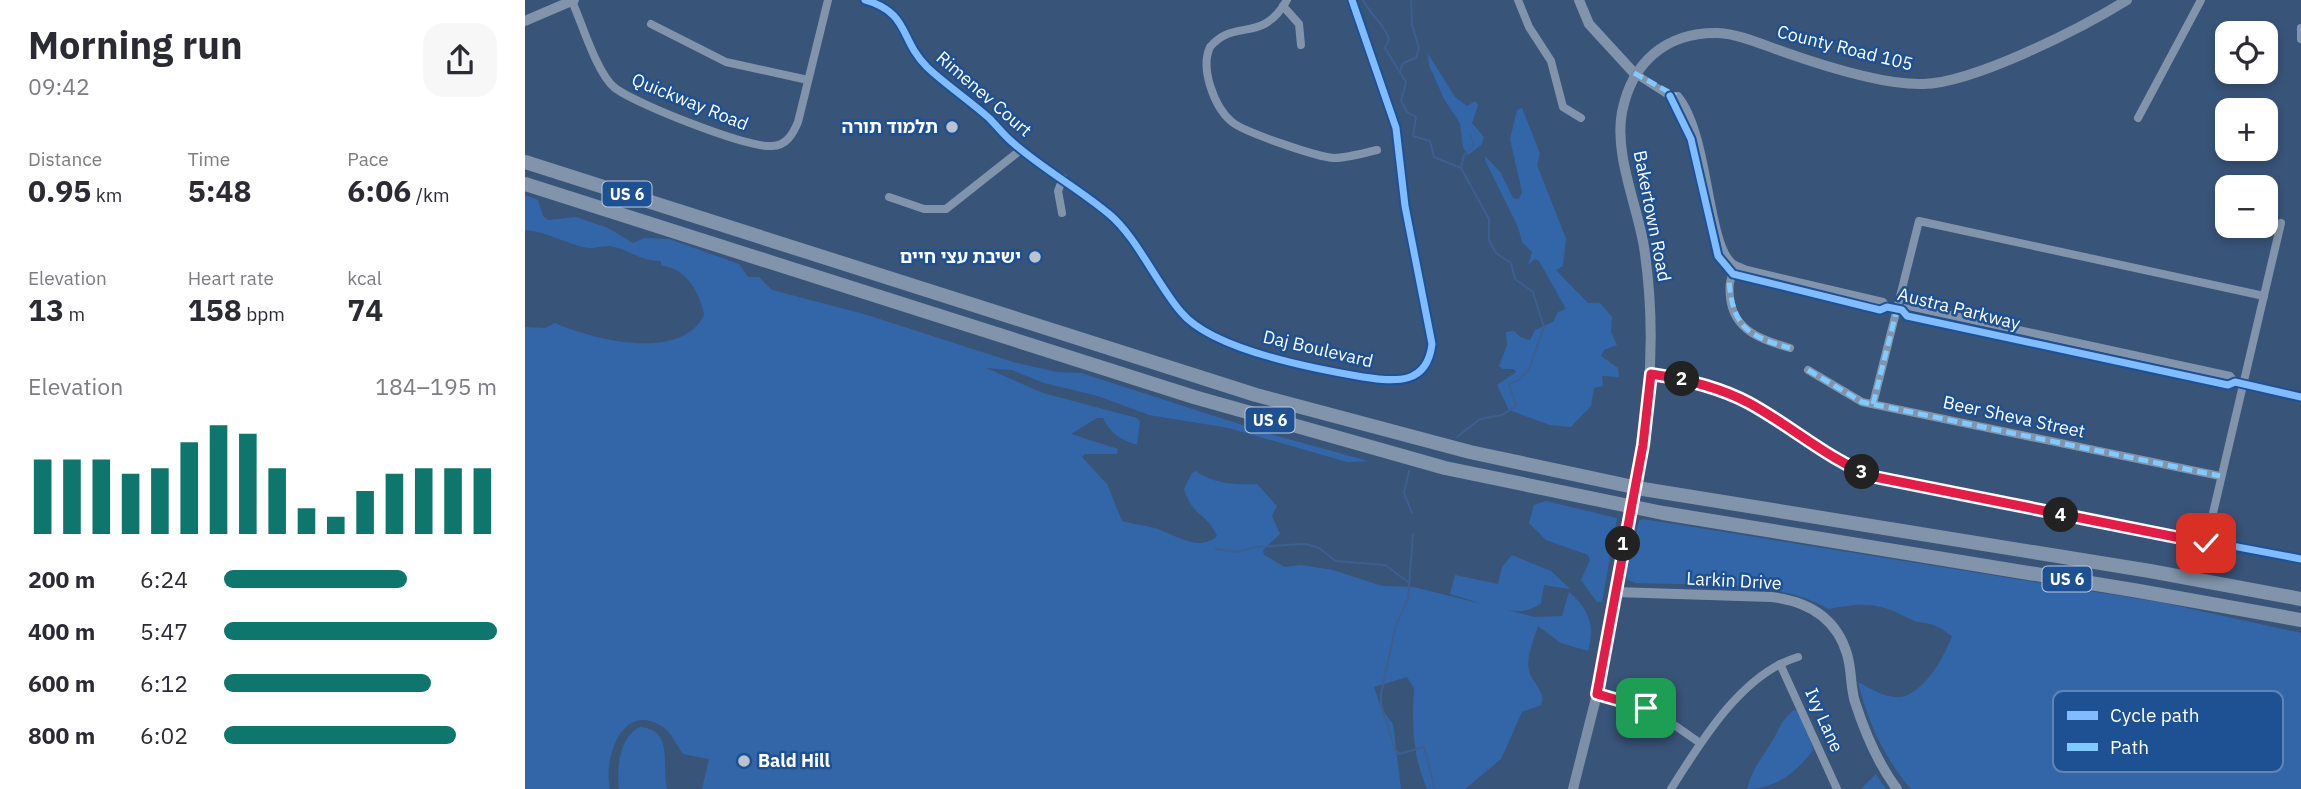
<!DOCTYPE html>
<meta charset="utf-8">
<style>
body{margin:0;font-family:"IBM Plex Sans","Noto Sans Hebrew",sans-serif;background:#f7f7f7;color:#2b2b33;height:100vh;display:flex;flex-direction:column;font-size:26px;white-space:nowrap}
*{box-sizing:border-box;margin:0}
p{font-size:23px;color:#7c7c81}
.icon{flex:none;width:38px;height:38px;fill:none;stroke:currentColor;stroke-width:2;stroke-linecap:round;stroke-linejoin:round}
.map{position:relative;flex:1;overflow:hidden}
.side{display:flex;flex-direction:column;background:#fff;width:525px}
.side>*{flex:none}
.buttons{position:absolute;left:1690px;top:21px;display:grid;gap:14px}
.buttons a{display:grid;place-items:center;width:63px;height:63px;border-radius:14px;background:#fff;box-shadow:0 4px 10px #0003;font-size:35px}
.pin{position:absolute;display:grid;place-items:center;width:60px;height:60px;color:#fff;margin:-30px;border-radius:14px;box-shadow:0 4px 10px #0006}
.km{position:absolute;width:35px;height:35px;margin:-18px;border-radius:50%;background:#222;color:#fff;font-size:19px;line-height:35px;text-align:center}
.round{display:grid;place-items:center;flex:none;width:74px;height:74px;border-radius:21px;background:#f7f7f7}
.headline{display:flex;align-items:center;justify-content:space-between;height:119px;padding:0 28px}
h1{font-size:38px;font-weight:800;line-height:52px}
.stats{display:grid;grid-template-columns:repeat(3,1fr);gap:10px;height:119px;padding:7px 28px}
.stats div{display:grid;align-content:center}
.stats b{font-size:30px;font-weight:800}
.stats small{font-size:19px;font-weight:400}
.stats p{font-size:19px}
.chart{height:196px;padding:14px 28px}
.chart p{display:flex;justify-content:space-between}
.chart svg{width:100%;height:126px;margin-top:7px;stroke:#0f766e;stroke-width:6}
ul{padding:0 28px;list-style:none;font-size:23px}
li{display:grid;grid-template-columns:112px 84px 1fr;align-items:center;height:52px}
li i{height:18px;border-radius:9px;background:#0f766e}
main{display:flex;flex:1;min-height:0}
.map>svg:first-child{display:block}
.green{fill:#3366a9}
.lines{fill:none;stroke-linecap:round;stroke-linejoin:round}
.stream{stroke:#3d5f8f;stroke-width:2}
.minor{stroke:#8294ab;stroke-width:8}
.tertiary{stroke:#8294ab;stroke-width:10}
.secondary{stroke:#7d90a8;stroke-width:10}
.motorway{stroke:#8194ab;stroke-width:14}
.secondary-bridge{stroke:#7d90a8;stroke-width:10}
.quiet{stroke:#80caff;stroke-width:5;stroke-dasharray:10 5;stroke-linecap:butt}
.cycleway-casing{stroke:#1e5094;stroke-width:11}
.cycleway{stroke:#80bcff;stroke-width:7}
.route-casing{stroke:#fff;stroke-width:14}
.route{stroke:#e11d48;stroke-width:9}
.poi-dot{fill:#bac3d0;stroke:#1e5094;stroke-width:2.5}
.labels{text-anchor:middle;stroke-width:5;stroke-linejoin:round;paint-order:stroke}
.shield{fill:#1e5094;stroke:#bccadf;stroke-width:2}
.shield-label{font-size:16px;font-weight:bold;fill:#fff}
.street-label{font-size:18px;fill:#fff;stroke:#1e5094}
.poi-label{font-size:18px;font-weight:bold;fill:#fff;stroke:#1e5094;text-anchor:end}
.key{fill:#1e5094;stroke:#6284b4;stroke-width:2}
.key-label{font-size:19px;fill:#fff}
</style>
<main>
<section class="side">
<div class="headline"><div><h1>Morning run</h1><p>09:42</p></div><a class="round"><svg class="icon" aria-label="share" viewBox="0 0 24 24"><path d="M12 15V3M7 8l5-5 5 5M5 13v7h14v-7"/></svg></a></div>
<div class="stats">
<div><p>Distance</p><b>0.95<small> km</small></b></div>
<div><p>Time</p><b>5:48</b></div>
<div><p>Pace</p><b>6:06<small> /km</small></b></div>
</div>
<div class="stats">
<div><p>Elevation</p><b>13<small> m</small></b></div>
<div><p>Heart rate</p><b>158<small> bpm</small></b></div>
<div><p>kcal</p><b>74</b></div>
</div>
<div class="chart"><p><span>Elevation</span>184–195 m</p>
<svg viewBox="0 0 160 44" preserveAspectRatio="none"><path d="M5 44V18M15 44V18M25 44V18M35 44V23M45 44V21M55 44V12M65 44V6M75 44V9M85 44V21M95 44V35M105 44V38M115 44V29M125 44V23M135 44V21M145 44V21M155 44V21"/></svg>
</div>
<ul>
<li><b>200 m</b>6:24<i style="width:67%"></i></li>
<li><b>400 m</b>5:47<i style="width:100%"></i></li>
<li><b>600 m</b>6:12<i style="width:76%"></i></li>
<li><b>800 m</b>6:02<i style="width:85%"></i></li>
</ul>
</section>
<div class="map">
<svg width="1776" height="789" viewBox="0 0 1776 789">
<rect width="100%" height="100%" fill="#395479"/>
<!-- green -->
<g class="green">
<path d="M903 54 930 97 942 106 950 101 953 105 947 123 959 137 956 145 943 155 938 147 935 123 919 99 904 65Z"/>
<path d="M997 108 1015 154 1012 165 1041 239 1038 266 1031 270 1063 303H1075L1087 317 1086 332 1092 345 1079 350 1076 356 1093 368 1094 377 1077 376 1078 386 1069 388 1066 406 1046 427 1025 425 984 410 972 385 991 372 989 369H978L974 366 982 345 981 332 989 331 995 337 1005 340 1010 330 1028 322 1033 312 1041 309 1014 261 1010 259 1003 265 1007 252 997 242 993 227 960 160V156L976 173 988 198 994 199 997 192 985 139 992 110Z"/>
<path d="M0 195 13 200 18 216 23 220 51 217 83 228 108 243 119 238 144 239 214 264 223 277H234L247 290 339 314 488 362 532 372 556 373 745 434 843 461 822 462 704 428 624 415 573 396 519 383 487 370 461 368 518 393 612 418 615 422 612 445C596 440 586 434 578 418H572L546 434 593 449 592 454H560L557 457 582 484 597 521C610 525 623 525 635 530 652 536 675 552 692 536 683 514 667 516 659 489L667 473 671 471C689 484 711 485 732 484L752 506 747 516 755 534 738 550 739 555 760 567 776 565 808 570 857 586 888 587 1010 617 1037 616 1044 592C1065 610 1070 626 1063 651L1036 643 1013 626C1009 639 1001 656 1004 670 1006 683 1022 691 1016 705L997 712 976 759 940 789H902C887 754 887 724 889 688L882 677 849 687 857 710 868 724 876 789H177L184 759 158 754C152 746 146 732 138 727 97 700 78 759 85 789H0V327L20 328 30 323C66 339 156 363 179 315 176 294 160 266 136 266V261C117 261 107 252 90 247 80 244 72 249 63 248 41 244 23 232 0 230Z"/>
<path d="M1021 501 1092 518 1077 602H1072L1056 580 1065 560 1063 555 1021 540 1004 523 1009 505Z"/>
<path d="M1118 519 1639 603 1776 633V789H1386C1359 758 1343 722 1333 682 1346 689 1365 701 1380 696 1401 689 1420 656 1427 636 1421 632 1415 627 1408 625 1401 622 1393 623 1387 620 1354 602 1340 602 1303 609 1256 579 1167 586 1111 583L1103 580 1101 574 1114 521Z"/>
<path d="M987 555 1026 571 1045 589 1019 585 1016 603C993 623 951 600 925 594L930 575 973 584 977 567Z"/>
<path d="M1269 710 1277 713 1288 750C1272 772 1250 789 1222 789 1227 770 1236 759 1246 743 1256 728 1252 725 1269 710Z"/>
<path d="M115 727C150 730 136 766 142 789H94C91 770 95 735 115 727Z"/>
<path d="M1351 774 1361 789H1336Z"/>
</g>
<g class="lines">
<!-- stream -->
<g class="stream">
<path d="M838 0C845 14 860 25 864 39L860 48 881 82 876 101 882 112 891 117 888 136 905 141 909 157 936 168 964 219V240L971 253 986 263 990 279 1008 292 1019 327 1004 369 994 380 984 384 991 406 977 415 955 419 932 437"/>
<path d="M875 71 878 63 891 58 894 48 887 25 886 0"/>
<path d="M936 167 939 155 949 145 945 135"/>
<path d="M884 471 879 493 887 513"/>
<path d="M888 534 883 599 871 625 856 694V704L870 750 874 754 899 747 910 789"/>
<path d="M690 549 712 552 730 547 780 544 794 548 811 561 860 565 883 582"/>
</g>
<!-- minor -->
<g class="minor">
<path d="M340 0C385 13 374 39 402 67 421 85 444 100 464 118 471 125 478 134 486 141 516 168 553 188 584 214 611 236 632 284 656 312 687 350 790 369 838 377 871 382 902 385 907 344L880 206 871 128 827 0"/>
<path d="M762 0C736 45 711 17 685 47 675 68 689 107 707 122 719 132 792 157 809 158 822 158 839 153 852 150"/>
<path d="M993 0 1004 27 1026 61 1038 107 1056 118"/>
<path d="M47 1C57 23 72 74 90 88 111 104 222 148 247 146 261 146 268 134 273 122L303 0"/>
<path d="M758 6 774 24 776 45"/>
<path d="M126 24 201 62 283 80"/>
<path d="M1776 28V39"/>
<path d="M1109 73 1145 96H1153C1185 135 1182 240 1207 263 1211 266 1217 268 1222 270L1358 302 1362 307"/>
<path d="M1145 96 1166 139 1193 256 1208 274 1355 310 1362 307 1377 310 1382 316 1703 385 1710 382 1776 397"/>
<path d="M1613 118 1676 0"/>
<path d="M364 197 399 209H421L497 149"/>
<path d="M537 213 533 191 538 178"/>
<path d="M1209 271C1204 281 1204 287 1205 298 1209 331 1237 340 1265 348"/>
<path d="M1377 310 1384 306 1705 376 1710 382"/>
<path d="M1283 370 1337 402 1695 476"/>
<path d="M1348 404 1394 221 1739 296"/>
<path d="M1681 543 1756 223"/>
<path d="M1255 664 1312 789"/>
<path d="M1072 694 1132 713 1175 743"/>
<path d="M1146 789C1175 743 1217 673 1273 657"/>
</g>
<!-- tertiary -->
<g class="tertiary">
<path d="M1054 0 1064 24 1109 73"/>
<path d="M0 21 49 0"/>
<path d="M1126 374C1160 378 1194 387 1224 403 1274 429 1307 465 1364 481L1776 559"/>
<path d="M1090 592 1246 597C1282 601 1311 617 1322 654 1327 670 1325 686 1330 702 1339 730 1354 765 1372 789"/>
</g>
<!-- secondary -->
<g class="secondary">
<path d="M1114 463C1127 391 1130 319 1119 247 1112 204 1089 155 1097 112 1107 62 1141 32 1193 33 1215 34 1238 45 1259 52 1296 65 1360 85 1398 84 1449 83 1557 28 1602 0"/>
<path d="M1048 789 1072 694 1103 520"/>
</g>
<!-- motorway -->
<g class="motorway">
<path d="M0 162 731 395 945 452 1118 489 1625 571 1776 599"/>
<path d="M0 184 669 397 920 468 1138 513 1614 591 1776 620"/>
</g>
<!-- secondary-bridge -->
<path class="secondary-bridge" d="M1103 520 1114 463"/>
<!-- quiet -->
<g class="quiet">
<path d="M1109 73 1151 96"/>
<path d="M1210 269 1204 281C1208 327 1222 336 1265 348"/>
<path d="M1283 370 1337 402 1695 476"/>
<path d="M1348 404 1372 309"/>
</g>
<!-- cycleway casing -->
<g class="cycleway-casing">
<g id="cycleway">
<path d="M340 0C385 13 374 39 402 67 421 85 444 100 464 118 471 125 478 134 486 141 516 168 553 188 584 214 611 236 632 284 656 312 687 350 790 369 838 377 871 382 902 385 907 344L880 206 871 128 827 0"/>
<path d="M1145 96 1166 139 1193 256 1208 274 1355 310 1362 307 1377 310 1382 316 1703 385 1710 382 1776 397"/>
<path d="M1126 374C1160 378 1194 387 1224 403 1274 429 1307 465 1364 481L1776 559"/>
</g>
</g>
<!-- cycleway -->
<use href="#cycleway" class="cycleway"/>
</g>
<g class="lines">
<!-- route casing -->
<g class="route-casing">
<path id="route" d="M1121 708 1072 694 1118 445 1126 374C1160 379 1194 387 1224 403 1268 427 1303 460 1350 477L1681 543"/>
</g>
<!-- route -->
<use href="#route" class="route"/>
</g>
<!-- markers -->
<g class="poi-dot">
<circle cx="427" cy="127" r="7"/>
<circle cx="510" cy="257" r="7"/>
<circle cx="219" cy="761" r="7"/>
</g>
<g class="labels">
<!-- shield labels -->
<g class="shield">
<rect x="77.5" y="181.5" width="49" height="25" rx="5"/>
<rect x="720.5" y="407.5" width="49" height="25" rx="5"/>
<rect x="1517.5" y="566.5" width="49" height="25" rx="5"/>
</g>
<g class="shield-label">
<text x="102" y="200">US 6</text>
<text x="745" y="426">US 6</text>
<text x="1542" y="585">US 6</text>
</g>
<!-- street labels -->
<g class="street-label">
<text transform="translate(1320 48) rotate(14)" y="6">County Road 105</text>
<text transform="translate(459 94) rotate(41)" y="6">Rimenev Court</text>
<text transform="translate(165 102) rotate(22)" y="6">Quickway Road</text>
<text transform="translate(1127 216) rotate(79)" y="6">Bakertown Road</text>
<text transform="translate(1434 309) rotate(14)" y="6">Austra Parkway</text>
<text transform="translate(793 349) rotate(13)" y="6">Daj Boulevard</text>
<text transform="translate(1489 417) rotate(12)" y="6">Beer Sheva Street</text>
<text transform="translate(1209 581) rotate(3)" y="6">Larkin Drive</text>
<text transform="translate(1299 720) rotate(66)" y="6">Ivy Lane</text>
</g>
<!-- poi labels -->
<g class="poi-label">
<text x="413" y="133">תלמוד תורה</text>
<text x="496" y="263">ישיבת עצי חיים</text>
<text x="233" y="767" text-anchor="start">Bald Hill</text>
</g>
</g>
<!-- legend -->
<rect x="1528" y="691" width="230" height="81" rx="10" class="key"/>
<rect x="1542" y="711" width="31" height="9" fill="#80bcff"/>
<rect x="1542" y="743" width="31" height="8" fill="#80caff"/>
<g class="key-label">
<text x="1585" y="722">Cycle path</text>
<text x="1585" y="754">Path</text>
</g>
</svg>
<div class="buttons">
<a><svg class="icon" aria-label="locate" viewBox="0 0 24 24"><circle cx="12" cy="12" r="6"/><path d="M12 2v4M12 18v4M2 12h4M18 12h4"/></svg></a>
<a>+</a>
<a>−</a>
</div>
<div class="pin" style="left:1121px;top:708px;background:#1e9e55"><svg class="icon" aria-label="arrive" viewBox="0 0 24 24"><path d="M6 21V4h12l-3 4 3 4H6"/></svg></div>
<div class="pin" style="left:1681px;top:543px;background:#d93025"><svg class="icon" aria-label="check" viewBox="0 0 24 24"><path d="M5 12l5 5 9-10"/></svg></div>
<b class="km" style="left:1098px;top:544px">1</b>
<b class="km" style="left:1157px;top:379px">2</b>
<b class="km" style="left:1337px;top:472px">3</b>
<b class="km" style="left:1536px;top:515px">4</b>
</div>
</main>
